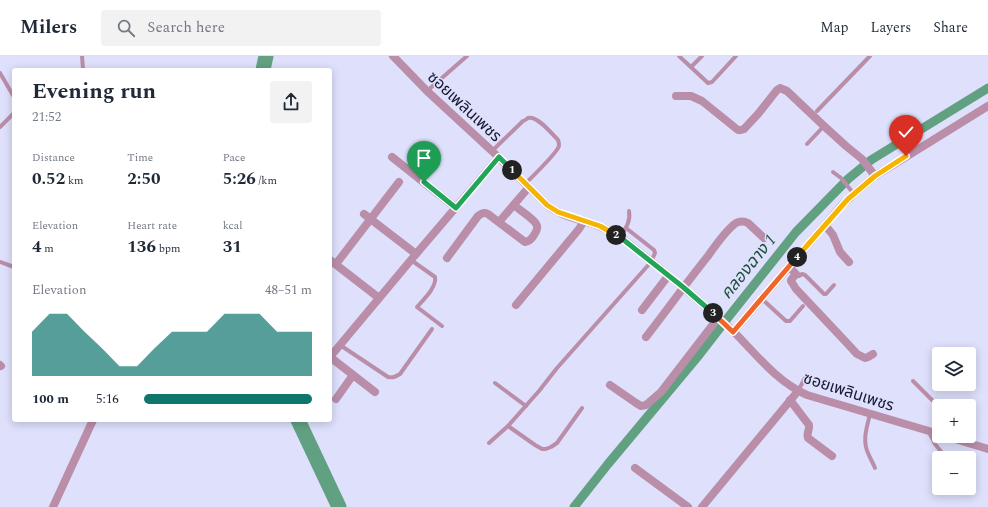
<!DOCTYPE html>
<meta charset="utf-8">
<style>
body{margin:0;font-family:Spectral,"Noto Sans Thai",serif;background:#f2f2f3;color:#1f2937;height:100vh;display:flex;flex-direction:column;font-size:15px;white-space:nowrap}
*{box-sizing:border-box;margin:0}
p{font-size:13px;color:#747a83}
.icon{flex:none;width:22px;height:22px;fill:none;stroke:currentColor;stroke-width:2;stroke-linecap:round;stroke-linejoin:round}
.map{position:relative;flex:1;overflow:hidden}
.sheet{position:absolute;left:12px;top:12px;width:320px;height:354px;display:flex;flex-direction:column;background:#fff;border-radius:4px;box-shadow:0 2px 10px #0003}
.sheet>*{flex:none}
.buttons{position:absolute;left:932px;top:291px;display:grid;gap:8px}
.buttons a{display:grid;place-items:center;width:44px;height:44px;border-radius:4px;background:#fff;box-shadow:0 2px 10px #0003;font-size:20px}
.pin{position:absolute;display:grid;place-items:center;width:34px;height:34px;color:#fff;margin:-41px -17px;border-radius:50% 50% 50% 0;rotate:-45deg;box-shadow:0 0 4px #0007}
.pin .icon{rotate:45deg}
.km{position:absolute;width:20px;height:20px;margin:-10px;border-radius:50%;background:#222;color:#fff;font-size:11px;line-height:20px;text-align:center}
.round{display:grid;place-items:center;flex:none;width:42px;height:42px;border-radius:4px;background:#f2f2f3}
.headline{display:flex;align-items:center;justify-content:space-between;height:68px;padding:0 20px}
h1{font-size:22px;font-weight:700;line-height:30px}
.figures{display:grid;grid-template-columns:repeat(3,1fr);gap:6px;height:68px;padding:4px 20px}
.figures div{display:grid;align-content:center}
.figures b{font-size:17px;font-weight:700}
.figures small{font-size:11px;font-weight:400}
.figures p{font-size:11px}
.chart{height:112px;padding:8px 20px}
.chart p{display:flex;justify-content:space-between}
.chart svg{width:100%;height:72px;margin-top:4px;fill:#0f766e;opacity:.7}
ul{padding:0 20px;list-style:none;font-size:13px}
li{display:grid;grid-template-columns:64px 48px 1fr;align-items:center;height:30px}
li i{height:10px;border-radius:5px;background:#0f766e}
header{display:flex;align-items:center;gap:24px;box-sizing:border-box;height:56px;padding:0 20px;background:#fff;border-bottom:1px solid #e0e1e3}
header strong{font-size:19px}
nav{display:flex;gap:22px;margin-inline-start:auto;font-size:14px}
.search{width:280px;height:36px;background:#f2f2f3;display:flex;align-items:center;gap:10px;box-sizing:border-box;padding:0 14px;border-radius:4px;color:#747a83;font-size:15px}
.map>svg:first-child{display:block}
.lines{fill:none;stroke-linecap:round;stroke-linejoin:round}
.canal{stroke:#61a182;stroke-width:9}
.river{stroke:#61a182;stroke-width:15}
.lane{stroke:#ba8ea9;stroke-width:4}
.street{stroke:#ba8ea9;stroke-width:8}
.split-1-casing{stroke:#fff;stroke-width:8}
.split-2-casing{stroke:#fff;stroke-width:8}
.split-3-casing{stroke:#fff;stroke-width:8}
.split-4-casing{stroke:#fff;stroke-width:8}
.split-5-casing{stroke:#fff;stroke-width:8}
.split-1{stroke:#22a559;stroke-width:5}
.split-2{stroke:#f5b400;stroke-width:5}
.split-3{stroke:#22a559;stroke-width:5}
.split-4{stroke:#f0652b;stroke-width:5}
.split-5{stroke:#f5b400;stroke-width:5}
.labels{text-anchor:middle;stroke-width:3;stroke-linejoin:round;paint-order:stroke}
.street-label{font-size:16px;fill:#17172f;stroke:#dee0fc}
.water-label{font-size:17px;font-style:italic;fill:#1e513b;stroke:#dee0fc}
</style>
<header>
<strong>Milers</strong>
<div class="search"><svg class="icon" aria-label="search" viewBox="0 0 24 24"><circle cx="10" cy="10" r="6"/><path d="M15 15l6 6"/></svg>Search here</div>
<nav><a>Map</a><a>Layers</a><a>Share</a></nav>
</header>
<div class="map">
<svg width="988" height="451" viewBox="0 0 988 451">
<rect width="100%" height="100%" fill="#dee0fc"/>
<g class="lines">
<!-- canal -->
<path class="canal" d="M574 451 608 408 699 299 730 259 796 176 848 123 871 104 988 32"/>
<!-- river -->
<g class="river">
<path d="M263 14 266 0"/>
<path d="M298 364 339 451"/>
</g>
<!-- lane -->
<g class="lane">
<path d="M82 0 83 13"/>
<path d="M679 0 708 27 712 26 736 0"/>
<path d="M691 11 702 0"/>
<path d="M0 17 14 41"/>
<path d="M427 35 467 0"/>
<path d="M817 55 870 0"/>
<path d="M0 71 14 57"/>
<path d="M807 88 824 70"/>
<path d="M492 95 523 65C524 65 528 62 528 62 537 59 552 78 558 84 559 86 559 87 559 90 557 97 532 121 525 128"/>
<path d="M833 116 841 122 854 138"/>
<path d="M620 181C625 173 631 166 629 155"/>
<path d="M411 204 435 221C437 231 423 244 417 251L442 270"/>
<path d="M0 206 14 211"/>
<path d="M796 218 799 220 802 218 805 219 824 238H826L834 229"/>
<path d="M762 243 786 265H790L803 250"/>
<path d="M340 289 388 321C393 322 395 321 400 318L432 273"/>
<path d="M913 325 939 351"/>
<path d="M495 327 526 350"/>
<path d="M798 335 805 322"/>
<path d="M870 358C867 371 862 384 868 397 870 402 873 407 875 412"/>
<path d="M508 370 535 389 542 393H546L551 391 557 387 582 352"/>
<path d="M929 376 935 388 946 402"/>
<path d="M489 387 508 370 539 335 557 312 651 206 655 197 654 194 626 172"/>
</g>
<!-- street -->
<g class="street">
<path d="M393 0 427 35 492 95 547 149C551 152 554 154 558 156 571 163 587 165 601 171 610 175 619 180 627 186 663 215 700 244 734 276 756 298 777 326 807 339L939 378"/>
<path d="M676 40H691L702 45 738 74H741L744 73 758 58 777 34 780 32 787 35 824 70 846 90 862 103 875 120"/>
<path d="M392 101 456 152"/>
<path d="M364 158 416 198"/>
<path d="M499 166 529 131"/>
<path d="M825 169 833 179 840 196 849 206"/>
<path d="M447 202 478 160C482 157 484 156 488 158L525 186C530 185 532 183 534 179 536 176 538 173 537 170 536 164 519 154 514 149"/>
<path d="M330 204 379 242"/>
<path d="M336 208 399 126"/>
<path d="M789 211 796 218 791 224V225L796 233 845 285 857 298 865 302 868 301 873 298"/>
<path d="M516 249 579 173 584 165"/>
<path d="M642 254 668 220"/>
<path d="M733 276 842 149 854 138 875 120 988 50"/>
<path d="M646 281C667 254 687 226 708 200 715 190 726 174 736 167 740 165 744 165 748 167L764 182"/>
<path d="M0 309 1 310"/>
<path d="M610 329 636 347 641 350 646 349 661 336 718 262"/>
<path d="M375 336 330 301 416 198 499 101"/>
<path d="M336 343 353 319"/>
<path d="M790 344 809 369C810 374 806 377 808 382L832 400"/>
<path d="M945 380 988 393"/>
<path d="M635 412 688 451"/>
<path d="M53 451 93 364"/>
<path d="M702 451 798 335"/>
</g>
</g>
<g class="lines">
<!-- split-1 casing -->
<g class="split-1-casing">
<path id="split-1" d="M424 126 456 152 499 101 512 114"/>
</g>
<!-- split-2 casing -->
<g class="split-2-casing">
<path id="split-2" d="M512 114 547 149 558 156 600 170 616 179"/>
</g>
<!-- split-3 casing -->
<g class="split-3-casing">
<path id="split-3" d="M616 179 625 185 683 231 713 257"/>
</g>
<!-- split-4 casing -->
<g class="split-4-casing">
<path id="split-4" d="M713 257 733 276 797 201"/>
</g>
<!-- split-5 casing -->
<g class="split-5-casing">
<path id="split-5" d="M797 201 848 143 875 120 906 100"/>
</g>
<!-- split-1 -->
<use href="#split-1" class="split-1"/>
<!-- split-2 -->
<use href="#split-2" class="split-2"/>
<!-- split-3 -->
<use href="#split-3" class="split-3"/>
<!-- split-4 -->
<use href="#split-4" class="split-4"/>
<!-- split-5 -->
<use href="#split-5" class="split-5"/>
</g>
<g class="labels">
<!-- street labels -->
<g class="street-label">
<text transform="translate(465 50) rotate(43)" y="6">ซอยเพลินเพชร</text>
<text transform="translate(849 335) rotate(18)" y="6">ซอยเพลินเพชร</text>
</g>
<!-- water labels -->
<g class="water-label">
<text transform="translate(748 210) rotate(-51)" y="6">คลองฉาง 1</text>
</g>
</g>
</svg>
<div class="buttons">
<a><svg class="icon" aria-label="layers" viewBox="0 0 24 24"><path d="M12 4l9 5-9 5-9-5zM3 14l9 5 9-5"/></svg></a>
<a>+</a>
<a>−</a>
</div>
<div class="pin" style="left:424px;top:126px;background:#1e9e55"><svg class="icon" aria-label="arrive" viewBox="0 0 24 24"><path d="M6 21V4h12l-3 4 3 4H6"/></svg></div>
<div class="pin" style="left:906px;top:100px;background:#d93025"><svg class="icon" aria-label="check" viewBox="0 0 24 24"><path d="M5 12l5 5 9-10"/></svg></div>
<b class="km" style="left:512px;top:114px">1</b>
<b class="km" style="left:616px;top:179px">2</b>
<b class="km" style="left:713px;top:257px">3</b>
<b class="km" style="left:797px;top:201px">4</b>
<section class="sheet">
<div class="headline"><div><h1>Evening run</h1><p>21:52</p></div><a class="round"><svg class="icon" aria-label="share" viewBox="0 0 24 24"><path d="M12 15V3M7 8l5-5 5 5M5 13v7h14v-7"/></svg></a></div>
<div class="figures">
<div><p>Distance</p><b>0.52<small> km</small></b></div>
<div><p>Time</p><b>2:50</b></div>
<div><p>Pace</p><b>5:26<small> /km</small></b></div>
</div>
<div class="figures">
<div><p>Elevation</p><b>4<small> m</small></b></div>
<div><p>Heart rate</p><b>136<small> bpm</small></b></div>
<div><p>kcal</p><b>31</b></div>
</div>
<div class="chart"><p><span>Elevation</span>48–51 m</p>
<svg viewBox="0 0 160 44" preserveAspectRatio="none"><path d="M0 44V17L10 6L20 6L30 17L40 27L50 38L60 38L70 27L80 17L90 17L100 17L110 6L120 6L130 6L140 17L150 17L160 17V44z"/></svg>
</div>
<ul>
<li><b>100 m</b>5:16<i style="width:100%"></i></li>
</ul>
</section>
</div>
